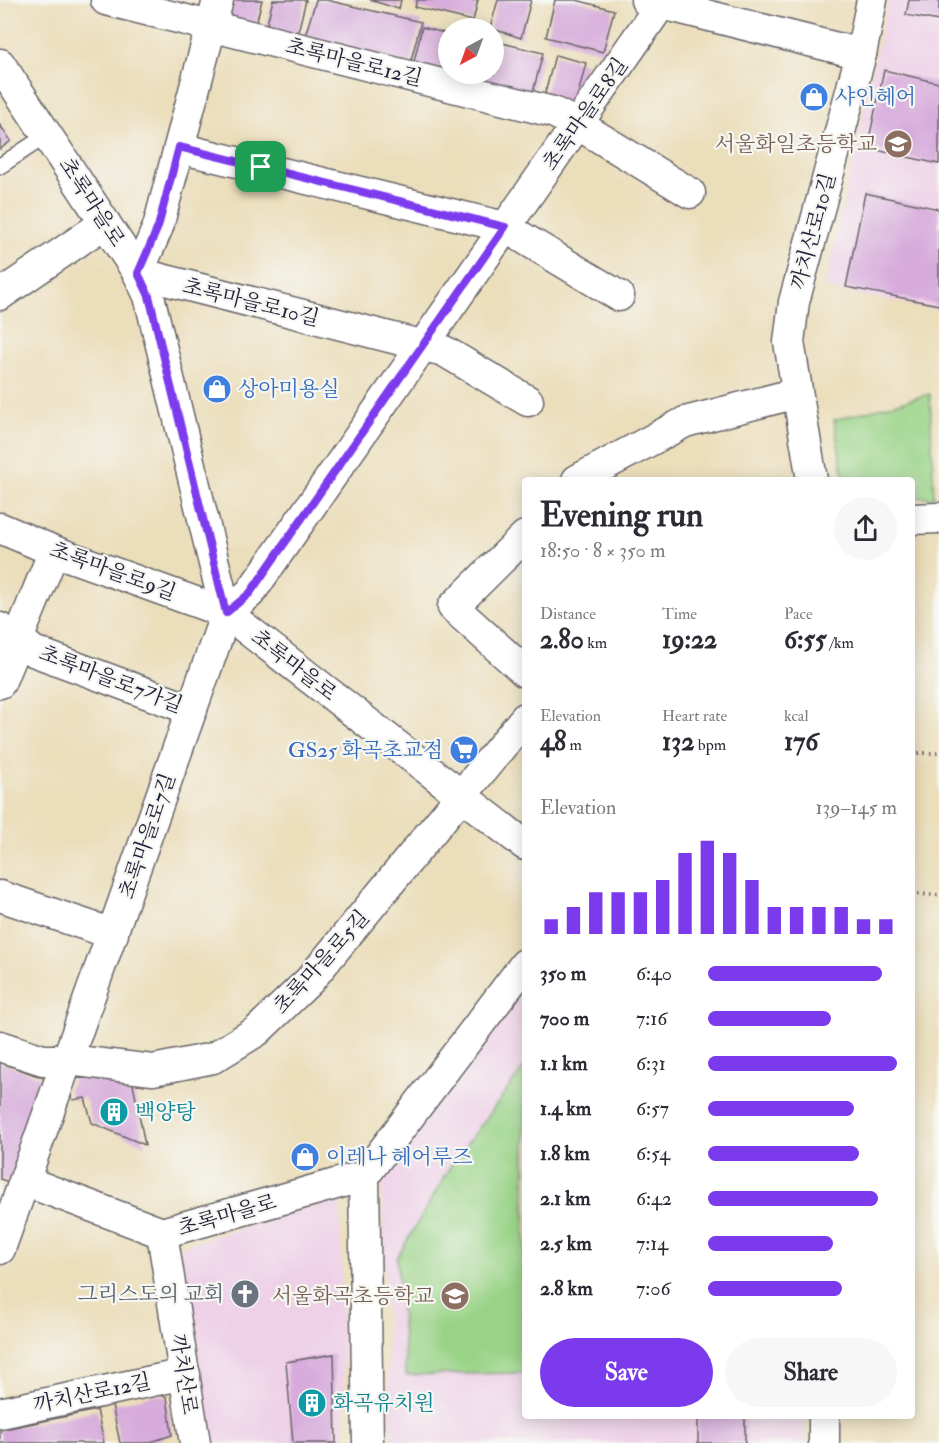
<!DOCTYPE html>
<meta charset="utf-8">
<style>
body{margin:0;font-family:"IM FELL Double Pica","Noto Serif KR",serif;background:#f7f7f7;color:#2b2b33;height:100vh;display:flex;flex-direction:column;font-size:22px;white-space:nowrap}
*{box-sizing:border-box;margin:0}
p{font-size:20px;color:#7c7c81}
.icon{flex:none;width:33px;height:33px;fill:none;stroke:currentColor;stroke-width:2;stroke-linecap:round;stroke-linejoin:round}
.map{position:relative;flex:1;overflow:hidden}
.panel{position:absolute;left:522px;top:477px;width:393px;height:942px;display:flex;flex-direction:column;background:#fff;border-radius:6px;box-shadow:0 3px 15px #0003}
.panel>*{flex:none}
.needle{width:39px;rotate:221deg}
.tools{position:absolute;left:438px;top:18px;display:grid;gap:12px}
.tools a{display:grid;place-items:center;width:66px;height:66px;border-radius:50%;background:#fff;box-shadow:0 3px 15px #0003;font-size:30px}
.pin{position:absolute;display:grid;place-items:center;width:51px;height:51px;color:#fff;margin:-26px;border-radius:12px;box-shadow:0 3px 9px #0006}
.round{display:grid;place-items:center;flex:none;width:63px;height:63px;border-radius:32px;background:#f7f7f7}
.summary{display:flex;align-items:center;justify-content:space-between;height:102px;padding:0 18px}
h1{font-size:33px;font-weight:800;line-height:45px}
.metrics{display:grid;grid-template-columns:repeat(3,1fr);gap:9px;height:102px;padding:6px 18px}
.metrics div{display:grid;align-content:center}
.metrics b{font-size:26px;font-weight:800}
.metrics small{font-size:16px;font-weight:400}
.metrics p{font-size:16px}
.chart{height:168px;padding:12px 18px}
.chart p{display:flex;justify-content:space-between}
.chart svg{width:100%;height:108px;margin-top:6px;stroke:#7c3aed;stroke-width:6}
.primary-button{display:flex;gap:12px;margin-top:auto;padding:12px 18px}
.primary-button a{flex:1;height:69px;border-radius:36px;background:#7c3aed;color:#fff;font-size:24px;font-weight:800;line-height:69px;text-align:center}
.primary-button a+a{background:#f7f7f7;color:#2b2b33}
ul{padding:0 18px;list-style:none;font-size:20px}
li{display:grid;grid-template-columns:96px 72px 1fr;align-items:center;height:45px}
li i{height:15px;border-radius:8px;background:#7c3aed}
.map>svg:first-child{display:block}
.built{fill:#eed0e7}
.green{fill:#99d386;stroke:#5e7a60;stroke-width:1.5}
.building{fill:#d7abdb}
.lines{fill:none;stroke-linecap:round;stroke-linejoin:round}
.service-casing{stroke:#686468;stroke-width:18}
.minor-casing{stroke:#686468;stroke-width:33}
.path{stroke:#686468;stroke-width:4;stroke-dasharray:1.5 4.5;stroke-linecap:butt}
.service{stroke:#fff;stroke-width:15}
.minor{stroke:#fff;stroke-width:30}
.route-casing{stroke:#fff;stroke-width:12}
.route{stroke:#7c3aed;stroke-width:8}
.labels{text-anchor:middle;stroke-width:4.5;stroke-linejoin:round;paint-order:stroke}
.street-label{font-size:21px;fill:#22223b;stroke:#f6f6f2}
.shop-label{font-size:21px;fill:#366cbe;stroke:#f6f6f2;text-anchor:start}
.education-label{font-size:21px;fill:#785e54;stroke:#f6f6f2;text-anchor:end}
.culture-label{font-size:21px;fill:#0d838f;stroke:#f6f6f2;text-anchor:start}
.worship-label{font-size:21px;fill:#5b616d;stroke:#f6f6f2;text-anchor:end}
</style>
<div class="map">
<svg width="939" height="1443" viewBox="0 0 939 1443">
<rect width="100%" height="100%" fill="#f6f6f2"/>
<filter id="ink" filterUnits="userSpaceOnUse"><feTurbulence type="fractalNoise" baseFrequency=".0167" numOctaves="2"/><feDisplacementMap in="SourceGraphic" scale="12" xChannelSelector="R" yChannelSelector="G"/><feConvolveMatrix kernelMatrix="1 2 1 2 8 2 1 2 1" color-interpolation-filters="sRGB"/></filter>
<filter id="wash" filterUnits="userSpaceOnUse"><feTurbulence type="fractalNoise" baseFrequency=".008" numOctaves="4" result="noise"/><feDisplacementMap in="SourceGraphic" scale="24" xChannelSelector="R" yChannelSelector="G"/><feGaussianBlur stdDeviation="1.35" result="paint"/><feColorMatrix in="noise" values="0 0 0 0 0 0 0 0 0 0 0 0 0 0 0 0 0 1.4 0 .05"/><feComposite in="paint" operator="in"/></filter>
<g filter="url(#wash)">
<rect width="100%" height="100%" fill="#ebdebb"/>
<!-- built -->
<g class="built">
<path d="M888 0H939V310L825 288Z"/>
<path d="M525 990V1416H805V1443H391L381 1176Z"/>
<path d="M340 1198 345 1443H211L180 1247Z"/>
</g>
<!-- green -->
<g class="green">
<path d="M930 394 934 498 912 497V480H844L834 420Z"/>
<path d="M525 1066V1373L406 1375 397 1258 452 1164Z"/>
</g>
<g id="blocks">
<!-- building -->
<g class="building">
<path d="M228 0H262L256 24 224 16Z"/>
<path d="M273 0H306L296 40 265 31Z"/>
<path d="M316 0H326L421 22 410 64 304 39Z"/>
<path d="M370 0H401L399 9Z"/>
<path d="M417 0H478L473 21 415 7Z"/>
<path d="M498 0H531L521 38 490 28Z"/>
<path d="M555 0H576L614 10 603 52 546 37Z"/>
<path d="M909 0H939V21L906 15Z"/>
<path d="M422 27 448 34V74H472L469 84 412 70Z"/>
<path d="M494 41 543 53 532 96 475 81 477 74H494Z"/>
<path d="M555 55 586 63 574 110 543 101Z"/>
<path d="M884 70 939 83V164L867 148Z"/>
<path d="M0 125 11 141 0 149Z"/>
<path d="M865 193 939 209V305L846 287Z"/>
<path d="M0 1062 46 1079 12 1183 0 1179Z"/>
<path d="M74 1078 132 1079 145 1145 92 1123 85 1098 73 1100 68 1089Z"/>
<path d="M334 1354 336 1443H293L286 1362Z"/>
<path d="M156 1394 167 1397 172 1435 148 1443H120L112 1405Z"/>
<path d="M97 1410 104 1443H0V1430Z"/>
<rect x="698" y="1416" width="47" height="27"/>
</g>
</g>
</g>
<g filter="url(#ink)">
<use href="#blocks" fill-opacity="0" stroke="#686468" stroke-width="1.5"/>
<g class="lines">
<!-- service casing -->
<g class="service-casing">
<path id="service" d="M0 166 47 135"/>
</g>
<!-- minor casing -->
<g class="minor-casing">
<g id="minor">
<path d="M106 0 553 112 577 124 690 193"/>
<path d="M218 0 158 227 138 273 444 351 528 401"/>
<path d="M646 0 861 54"/>
<path d="M0 64 138 273 149 296 226 613 525 845"/>
<path d="M179 148 505 227 619 296"/>
<path d="M0 295 105 223"/>
<path d="M577 480 685 422 797 393"/>
<path d="M812 480 789 342 794 302 861 54 872 0"/>
<path d="M912 519 939 518"/>
<path d="M0 528 54 551 226 613"/>
<path d="M525 536 453 607 525 672"/>
<path d="M226 613 250 593 664 0"/>
<path d="M0 628 18 638 33 651 192 710"/>
<path d="M0 683 54 551"/>
<path d="M0 896 113 934"/>
<path d="M0 1046 43 1060H68L153 1070 213 1058 257 1031 309 981 525 718"/>
<path d="M25 1181 162 1233 364 1176"/>
<path d="M162 1233 195 1443"/>
<path d="M0 1249 226 613"/>
<path d="M0 1413 185 1374"/>
<path d="M824 1416V1443"/>
<path d="M368 1443 364 1176 525 964"/>
</g>
</g>
<!-- path -->
<g class="path">
<path d="M912 753H939"/>
<path d="M912 894 939 895"/>
</g>
<!-- service -->
<use href="#service" class="service"/>
<!-- minor -->
<use href="#minor" class="minor"/>
</g>
</g>
<g class="lines" filter="url(#ink)">
<!-- route casing -->
<g class="route-casing">
<path id="route" d="M179 147 505 227 250 593 226 613 149 296 138 273 158 227Z"/>
</g>
<!-- route -->
<use href="#route" class="route"/>
</g>
<!-- icons -->
<defs>
<g id="shop-disc" transform="scale(1.5)"><circle r="9.5" fill="#3f7fe0" stroke="#f6f6f2"/><path d="M-5-2.5h2.3a2.7 3.5 0 0 1 5.4 0H5L5.5 6h-11ZM-1.5-2.5h3a1.5 2.3 0 0 0-3 0Z" fill="#fff"/></g>
<g id="school-disc" transform="scale(1.5)"><circle r="9.5" fill="#8d6e63" stroke="#f6f6f2"/><path d="M0-5L7-2L0 1L-7-2ZM-4 1L0 2.5L4 1V4Q0 6-4 4Z" fill="#fff"/></g>
<g id="supermarket-disc" transform="scale(1.5)"><circle r="9.5" fill="#3f7fe0" stroke="#f6f6f2"/><path d="M-6-5.5h2.5l.6 2H6L4.5 2H-2.5L-4.4-4H-6ZM-1.5 3.2a1.3 1.3 0 1 0 .1 0ZM3 3.2a1.3 1.3 0 1 0 .1 0Z" fill="#fff"/></g>
<g id="building-disc" transform="scale(1.5)"><circle r="9.5" fill="#0f9aa8" stroke="#f6f6f2"/><path d="M-4-6H4V6H1V3H-1V6H-4ZM-2.5-4.3h1.7v1.8h-1.7ZM.8-4.3h1.7v1.8H.8ZM-2.5-1h1.7V.8h-1.7ZM.8-1h1.7V.8H.8Z" fill="#fff"/></g>
<g id="church-disc" transform="scale(1.5)"><circle r="9.5" fill="#6b7280" stroke="#f6f6f2"/><path d="M-1.2-6h2.4v3.5h3.3v2.4h-3.3V6h-2.4V-.1h-3.3v-2.4h3.3Z" fill="#fff"/></g>
</defs>
<g fill-rule="evenodd">
<use href="#shop-disc" x="814" y="97"/>
<use href="#school-disc" x="898" y="144"/>
<use href="#shop-disc" x="217" y="389"/>
<use href="#supermarket-disc" x="464" y="750"/>
<use href="#building-disc" x="114" y="1112"/>
<use href="#shop-disc" x="305" y="1157"/>
<use href="#church-disc" x="245" y="1294"/>
<use href="#school-disc" x="455" y="1296"/>
<use href="#building-disc" x="312" y="1403"/>
</g>
<g class="labels">
<!-- street labels -->
<g class="street-label">
<text transform="translate(354 62) rotate(14)" y="7">초록마을로12길</text>
<text transform="translate(585 114) rotate(-55)" y="7">초록마을로8길</text>
<text transform="translate(92 202) rotate(57)" y="7">초록마을로</text>
<text transform="translate(813 231) rotate(-75)" y="7">까치산로10길</text>
<text transform="translate(251 302) rotate(14)" y="7">초록마을로10길</text>
<text transform="translate(113 571) rotate(20)" y="7">초록마을로9길</text>
<text transform="translate(294 665) rotate(38)" y="7">초록마을로</text>
<text transform="translate(111 679) rotate(21)" y="7">초록마을로7가길</text>
<text transform="translate(147 836) rotate(-71)" y="7">초록마을로7길</text>
<text transform="translate(321 962) rotate(-48)" y="7">초록마을로5길</text>
<text transform="translate(227 1215) rotate(-16)" y="7">초록마을로</text>
<text transform="translate(184 1374) rotate(81)" y="7">까치산로</text>
<text transform="translate(92 1393) rotate(-12)" y="7">까치산로12길</text>
</g>
<!-- shop labels -->
<g class="shop-label">
<text x="835" y="104">샤인헤어</text>
<text x="238" y="396">상아미용실</text>
<text x="443" y="757" text-anchor="end">GS25 화곡초교점</text>
<text x="326" y="1164">이레나 헤어루즈</text>
</g>
<!-- education labels -->
<g class="education-label">
<text x="877" y="151">서울화일초등학교</text>
<text x="434" y="1303">서울화곡초등학교</text>
</g>
<!-- culture labels -->
<g class="culture-label">
<text x="135" y="1119">백양탕</text>
<text x="333" y="1410">화곡유치원</text>
</g>
<!-- worship labels -->
<g class="worship-label">
<text x="224" y="1301">그리스도의 교회</text>
</g>
</g>
</svg>
<div class="tools">
<a><svg class="needle" viewBox="-14 -14 28 28"><path d="M0-13l5 13h-10z" fill="#e53935"/><path d="M0 13l5-13h-10z" fill="#7c7c81"/></svg></a>
</div>
<div class="pin" style="left:261px;top:167px;background:#1e9e55"><svg class="icon" aria-label="arrive" viewBox="0 0 24 24"><path d="M6 21V4h12l-3 4 3 4H6"/></svg></div>
<section class="panel">
<div class="summary"><div><h1>Evening run</h1><p>18:50 · 8 × 350 m</p></div><a class="round"><svg class="icon" aria-label="share" viewBox="0 0 24 24"><path d="M12 15V3M7 8l5-5 5 5M5 13v7h14v-7"/></svg></a></div>
<div class="metrics">
<div><p>Distance</p><b>2.80<small> km</small></b></div>
<div><p>Time</p><b>19:22</b></div>
<div><p>Pace</p><b>6:55<small> /km</small></b></div>
</div>
<div class="metrics">
<div><p>Elevation</p><b>48<small> m</small></b></div>
<div><p>Heart rate</p><b>132<small> bpm</small></b></div>
<div><p>kcal</p><b>176</b></div>
</div>
<div class="chart"><p><span>Elevation</span>139–145 m</p>
<svg viewBox="0 0 160 44" preserveAspectRatio="none"><path d="M5 44V38M15 44V33M25 44V27M35 44V27M45 44V27M55 44V22M65 44V11M75 44V6M85 44V11M95 44V22M105 44V33M115 44V33M125 44V33M135 44V33M145 44V38M155 44V38"/></svg>
</div>
<ul>
<li><b>350 m</b>6:40<i style="width:92%"></i></li>
<li><b>700 m</b>7:16<i style="width:65%"></i></li>
<li><b>1.1 km</b>6:31<i style="width:100%"></i></li>
<li><b>1.4 km</b>6:57<i style="width:77%"></i></li>
<li><b>1.8 km</b>6:54<i style="width:80%"></i></li>
<li><b>2.1 km</b>6:42<i style="width:90%"></i></li>
<li><b>2.5 km</b>7:14<i style="width:66%"></i></li>
<li><b>2.8 km</b>7:06<i style="width:71%"></i></li>
</ul>
<div class="primary-button"><a>Save</a><a>Share</a></div>
</section>
</div>
